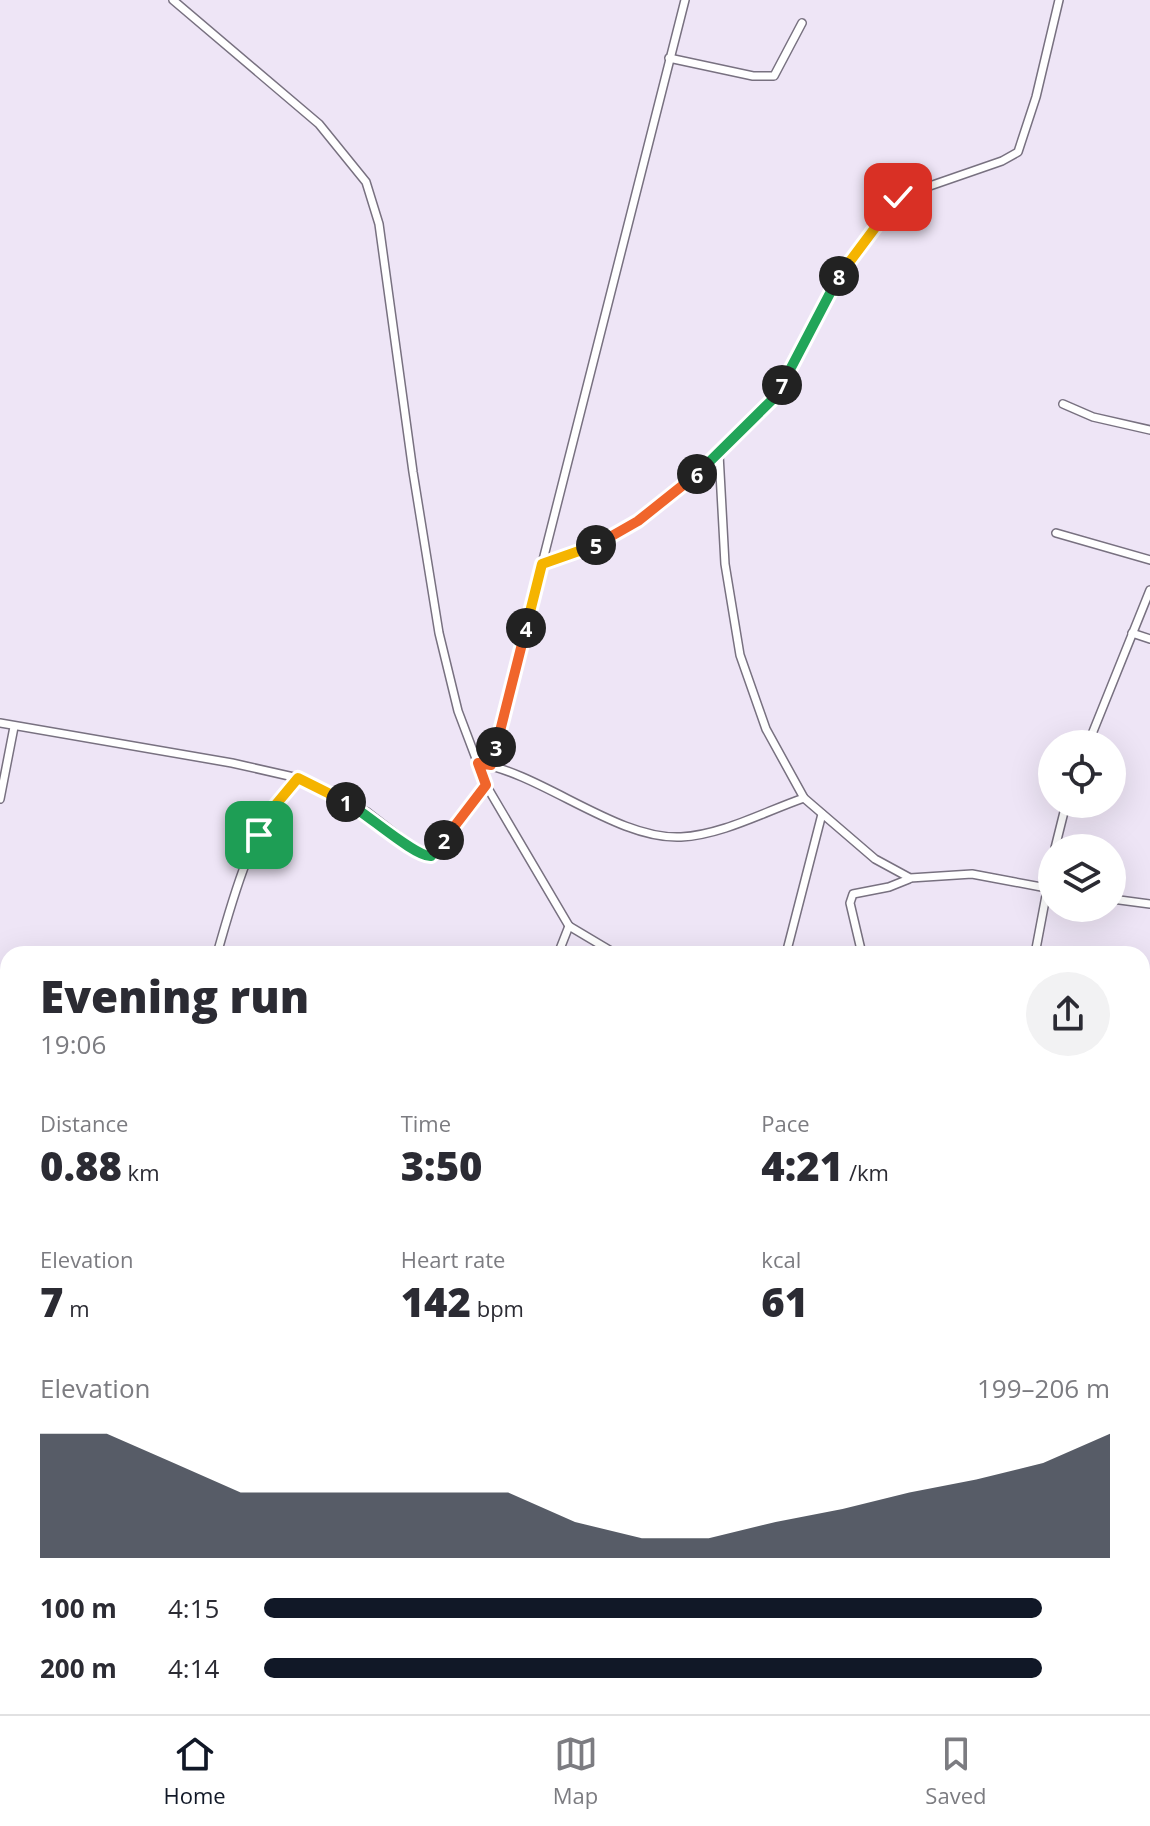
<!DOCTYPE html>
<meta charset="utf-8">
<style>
body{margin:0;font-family:"Open Sans",sans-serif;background:#f2f2f3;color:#2b2b33;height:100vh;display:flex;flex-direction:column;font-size:30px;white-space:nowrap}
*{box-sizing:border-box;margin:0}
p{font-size:26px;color:#7c7c81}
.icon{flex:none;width:44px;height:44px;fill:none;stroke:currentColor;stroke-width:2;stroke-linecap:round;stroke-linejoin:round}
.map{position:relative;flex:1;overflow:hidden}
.sheet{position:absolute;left:0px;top:946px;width:1150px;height:768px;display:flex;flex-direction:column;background:#fff;border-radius:24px 24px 0 0;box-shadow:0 8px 32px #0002}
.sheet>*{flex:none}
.buttons{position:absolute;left:1038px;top:730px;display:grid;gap:16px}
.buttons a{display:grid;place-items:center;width:88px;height:88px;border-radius:50%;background:#fff;box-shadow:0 8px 32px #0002;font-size:40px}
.pin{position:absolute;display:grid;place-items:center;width:68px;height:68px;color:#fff;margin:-34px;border-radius:16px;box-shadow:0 4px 12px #0006}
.km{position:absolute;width:40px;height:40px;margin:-20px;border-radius:50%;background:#222;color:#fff;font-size:22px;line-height:40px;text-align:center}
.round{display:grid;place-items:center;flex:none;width:84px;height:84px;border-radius:42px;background:#f2f2f3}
.head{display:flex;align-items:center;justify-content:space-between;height:136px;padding:0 40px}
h1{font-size:44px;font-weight:800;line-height:60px}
.stats{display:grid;grid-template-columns:repeat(3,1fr);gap:12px;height:136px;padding:8px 40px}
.stats div{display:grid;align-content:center}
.stats b{font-size:40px;font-weight:800}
.stats small{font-size:22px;font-weight:400}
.stats p{font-size:22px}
.chart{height:224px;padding:16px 40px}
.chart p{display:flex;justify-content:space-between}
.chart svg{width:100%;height:144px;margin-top:8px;fill:#111827;opacity:.7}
ul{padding:0 40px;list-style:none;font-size:26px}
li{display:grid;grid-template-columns:128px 96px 1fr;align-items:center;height:60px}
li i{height:20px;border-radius:10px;background:#111827}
.menu{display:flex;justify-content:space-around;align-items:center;height:112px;border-top:2px solid #e1e1e2;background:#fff;font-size:22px;color:#7c7c81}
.menu a{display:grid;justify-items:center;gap:4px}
.menu .on{color:#111827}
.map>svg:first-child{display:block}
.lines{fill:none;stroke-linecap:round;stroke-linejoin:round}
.minor-casing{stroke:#787180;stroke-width:10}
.tertiary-casing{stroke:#787180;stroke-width:12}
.minor{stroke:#fff;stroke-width:7}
.tertiary{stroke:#fff;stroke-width:9}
.split-1-casing{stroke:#fff;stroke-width:16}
.split-2-casing{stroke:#fff;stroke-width:16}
.split-3-casing{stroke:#fff;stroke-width:16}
.split-4-casing{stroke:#fff;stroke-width:16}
.split-5-casing{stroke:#fff;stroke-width:16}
.split-6-casing{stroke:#fff;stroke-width:16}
.split-7-casing{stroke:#fff;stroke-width:16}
.split-8-casing{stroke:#fff;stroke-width:16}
.split-9-casing{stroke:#fff;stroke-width:16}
.split-1{stroke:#f5b400;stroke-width:10}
.split-2{stroke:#22a559;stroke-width:10}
.split-3{stroke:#f0652b;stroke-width:10}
.split-4{stroke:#f0652b;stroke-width:10}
.split-5{stroke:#f5b400;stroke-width:10}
.split-6{stroke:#f0652b;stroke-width:10}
.split-7{stroke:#22a559;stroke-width:10}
.split-8{stroke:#22a559;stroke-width:10}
.split-9{stroke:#f5b400;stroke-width:10}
</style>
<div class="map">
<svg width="1150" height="1714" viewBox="0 0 1150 1714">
<rect width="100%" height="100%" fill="#eee5f6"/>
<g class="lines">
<!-- minor casing -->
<g class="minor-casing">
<g id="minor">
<path d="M173 0 319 124 366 182 379 224 413 472 439 633 458 711 486 785 569 926 616 954"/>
<path d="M669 58 753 76H774L802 23"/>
<path d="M1063 404 1093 417 1150 430"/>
<path d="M719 454 725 564 740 655 766 729 804 798 875 859 910 878 972 874 1052 889"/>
<path d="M1056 533 1150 560"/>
<path d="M542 564 584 551 638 521 677 493 774 398 837 278 898 197 1002 161 1018 152 1036 97 1059 0"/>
<path d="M1132 633 1150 639"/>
<path d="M0 723 232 763 298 778 367 812 425 857 435 853 486 785"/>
<path d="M1088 744 1150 590"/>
<path d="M478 763C543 774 617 840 681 837 722 835 766 811 804 798"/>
<path d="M491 765 685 0"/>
<path d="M0 799 14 727"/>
<path d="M1055 848 1066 804"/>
<path d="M1112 899 1150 904"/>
<path d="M217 954C234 895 252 822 298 778"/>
<path d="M558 954 569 926"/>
<path d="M786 954 822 814"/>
<path d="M862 954 850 903 853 894 889 887 909 879"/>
<path d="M1035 954 1052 864"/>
<path d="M1142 1104 1150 1103"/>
<path d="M0 1231 8 1233"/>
<path d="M1142 1305 1150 1303"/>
<path d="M1142 1339 1150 1347"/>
<path d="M0 1400 8 1405"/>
<path d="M1142 1472 1150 1466"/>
<path d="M0 1563 8 1568"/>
<path d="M0 1646 8 1651"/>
<path d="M1142 1678 1150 1672"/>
<path d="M89 1706 100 1714"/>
<path d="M224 1706 237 1714"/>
<path d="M837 1706 838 1714"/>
<path d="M287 1708 318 1714"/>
<path d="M1094 1714 1105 1706"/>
</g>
</g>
<!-- tertiary casing -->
<g class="tertiary-casing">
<g id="tertiary">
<path d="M0 1188 8 1201"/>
<path d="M262 1706 265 1714"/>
</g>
</g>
<!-- minor -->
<use href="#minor" class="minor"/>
<!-- tertiary -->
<use href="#tertiary" class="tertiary"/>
</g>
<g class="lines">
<!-- split-1 casing -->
<g class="split-1-casing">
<path id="split-1" d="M259 835 273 808 298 778 346 802"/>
</g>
<!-- split-2 casing -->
<g class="split-2-casing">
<path id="split-2" d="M346 802C365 812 416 858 431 856L444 840"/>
</g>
<!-- split-3 casing -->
<g class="split-3-casing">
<path id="split-3" d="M444 840 486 785 478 763 491 765 496 747"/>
</g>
<!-- split-4 casing -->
<g class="split-4-casing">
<path id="split-4" d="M496 747 526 628"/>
</g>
<!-- split-5 casing -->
<g class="split-5-casing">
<path id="split-5" d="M526 628 542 564 596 545"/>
</g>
<!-- split-6 casing -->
<g class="split-6-casing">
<path id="split-6" d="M596 545 638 521 697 474"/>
</g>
<!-- split-7 casing -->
<g class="split-7-casing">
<path id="split-7" d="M697 474 774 398 782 385"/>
</g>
<!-- split-8 casing -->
<g class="split-8-casing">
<path id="split-8" d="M782 385 839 276"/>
</g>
<!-- split-9 casing -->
<g class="split-9-casing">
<path id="split-9" d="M839 276 898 197"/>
</g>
<!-- split-1 -->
<use href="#split-1" class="split-1"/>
<!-- split-2 -->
<use href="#split-2" class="split-2"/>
<!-- split-3 -->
<use href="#split-3" class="split-3"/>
<!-- split-4 -->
<use href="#split-4" class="split-4"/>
<!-- split-5 -->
<use href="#split-5" class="split-5"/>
<!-- split-6 -->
<use href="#split-6" class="split-6"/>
<!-- split-7 -->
<use href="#split-7" class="split-7"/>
<!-- split-8 -->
<use href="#split-8" class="split-8"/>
<!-- split-9 -->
<use href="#split-9" class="split-9"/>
</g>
</svg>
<div class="buttons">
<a><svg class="icon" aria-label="locate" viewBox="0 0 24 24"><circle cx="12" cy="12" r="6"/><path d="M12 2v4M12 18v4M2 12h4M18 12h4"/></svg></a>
<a><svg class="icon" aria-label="layers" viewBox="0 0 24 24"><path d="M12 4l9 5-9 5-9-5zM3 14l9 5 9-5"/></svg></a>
</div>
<div class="pin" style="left:259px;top:835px;background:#1e9e55"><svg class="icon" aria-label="arrive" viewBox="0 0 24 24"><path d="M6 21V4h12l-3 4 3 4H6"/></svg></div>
<div class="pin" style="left:898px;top:197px;background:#d93025"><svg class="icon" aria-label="check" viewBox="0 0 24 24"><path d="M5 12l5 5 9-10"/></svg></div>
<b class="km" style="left:346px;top:802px">1</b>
<b class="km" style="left:444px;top:840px">2</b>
<b class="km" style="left:496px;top:747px">3</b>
<b class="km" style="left:526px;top:628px">4</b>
<b class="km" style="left:596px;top:545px">5</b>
<b class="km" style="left:697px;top:474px">6</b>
<b class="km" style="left:782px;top:385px">7</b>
<b class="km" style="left:839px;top:276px">8</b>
<section class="sheet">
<div class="head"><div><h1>Evening run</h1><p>19:06</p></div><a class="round"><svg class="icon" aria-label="share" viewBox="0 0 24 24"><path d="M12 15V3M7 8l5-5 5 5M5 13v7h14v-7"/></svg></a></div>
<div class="stats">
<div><p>Distance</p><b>0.88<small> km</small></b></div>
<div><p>Time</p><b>3:50</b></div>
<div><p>Pace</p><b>4:21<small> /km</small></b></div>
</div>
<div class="stats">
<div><p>Elevation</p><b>7<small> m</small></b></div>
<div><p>Heart rate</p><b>142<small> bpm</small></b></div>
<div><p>kcal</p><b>61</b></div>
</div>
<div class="chart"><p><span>Elevation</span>199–206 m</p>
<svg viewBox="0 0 160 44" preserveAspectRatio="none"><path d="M0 44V6L10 6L20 15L30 24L40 24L50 24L60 24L70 24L80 33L90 38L100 38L110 33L120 29L130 24L140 20L150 15L160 6V44z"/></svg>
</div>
<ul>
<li><b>100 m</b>4:15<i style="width:92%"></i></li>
<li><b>200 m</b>4:14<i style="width:92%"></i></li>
</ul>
</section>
</div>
<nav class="menu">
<a class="on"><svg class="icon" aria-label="home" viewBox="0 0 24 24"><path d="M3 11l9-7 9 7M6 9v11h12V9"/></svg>Home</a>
<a><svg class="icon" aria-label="map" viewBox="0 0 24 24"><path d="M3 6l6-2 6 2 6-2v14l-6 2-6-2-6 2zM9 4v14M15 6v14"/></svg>Map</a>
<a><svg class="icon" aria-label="saved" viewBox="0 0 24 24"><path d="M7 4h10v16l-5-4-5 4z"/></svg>Saved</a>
</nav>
